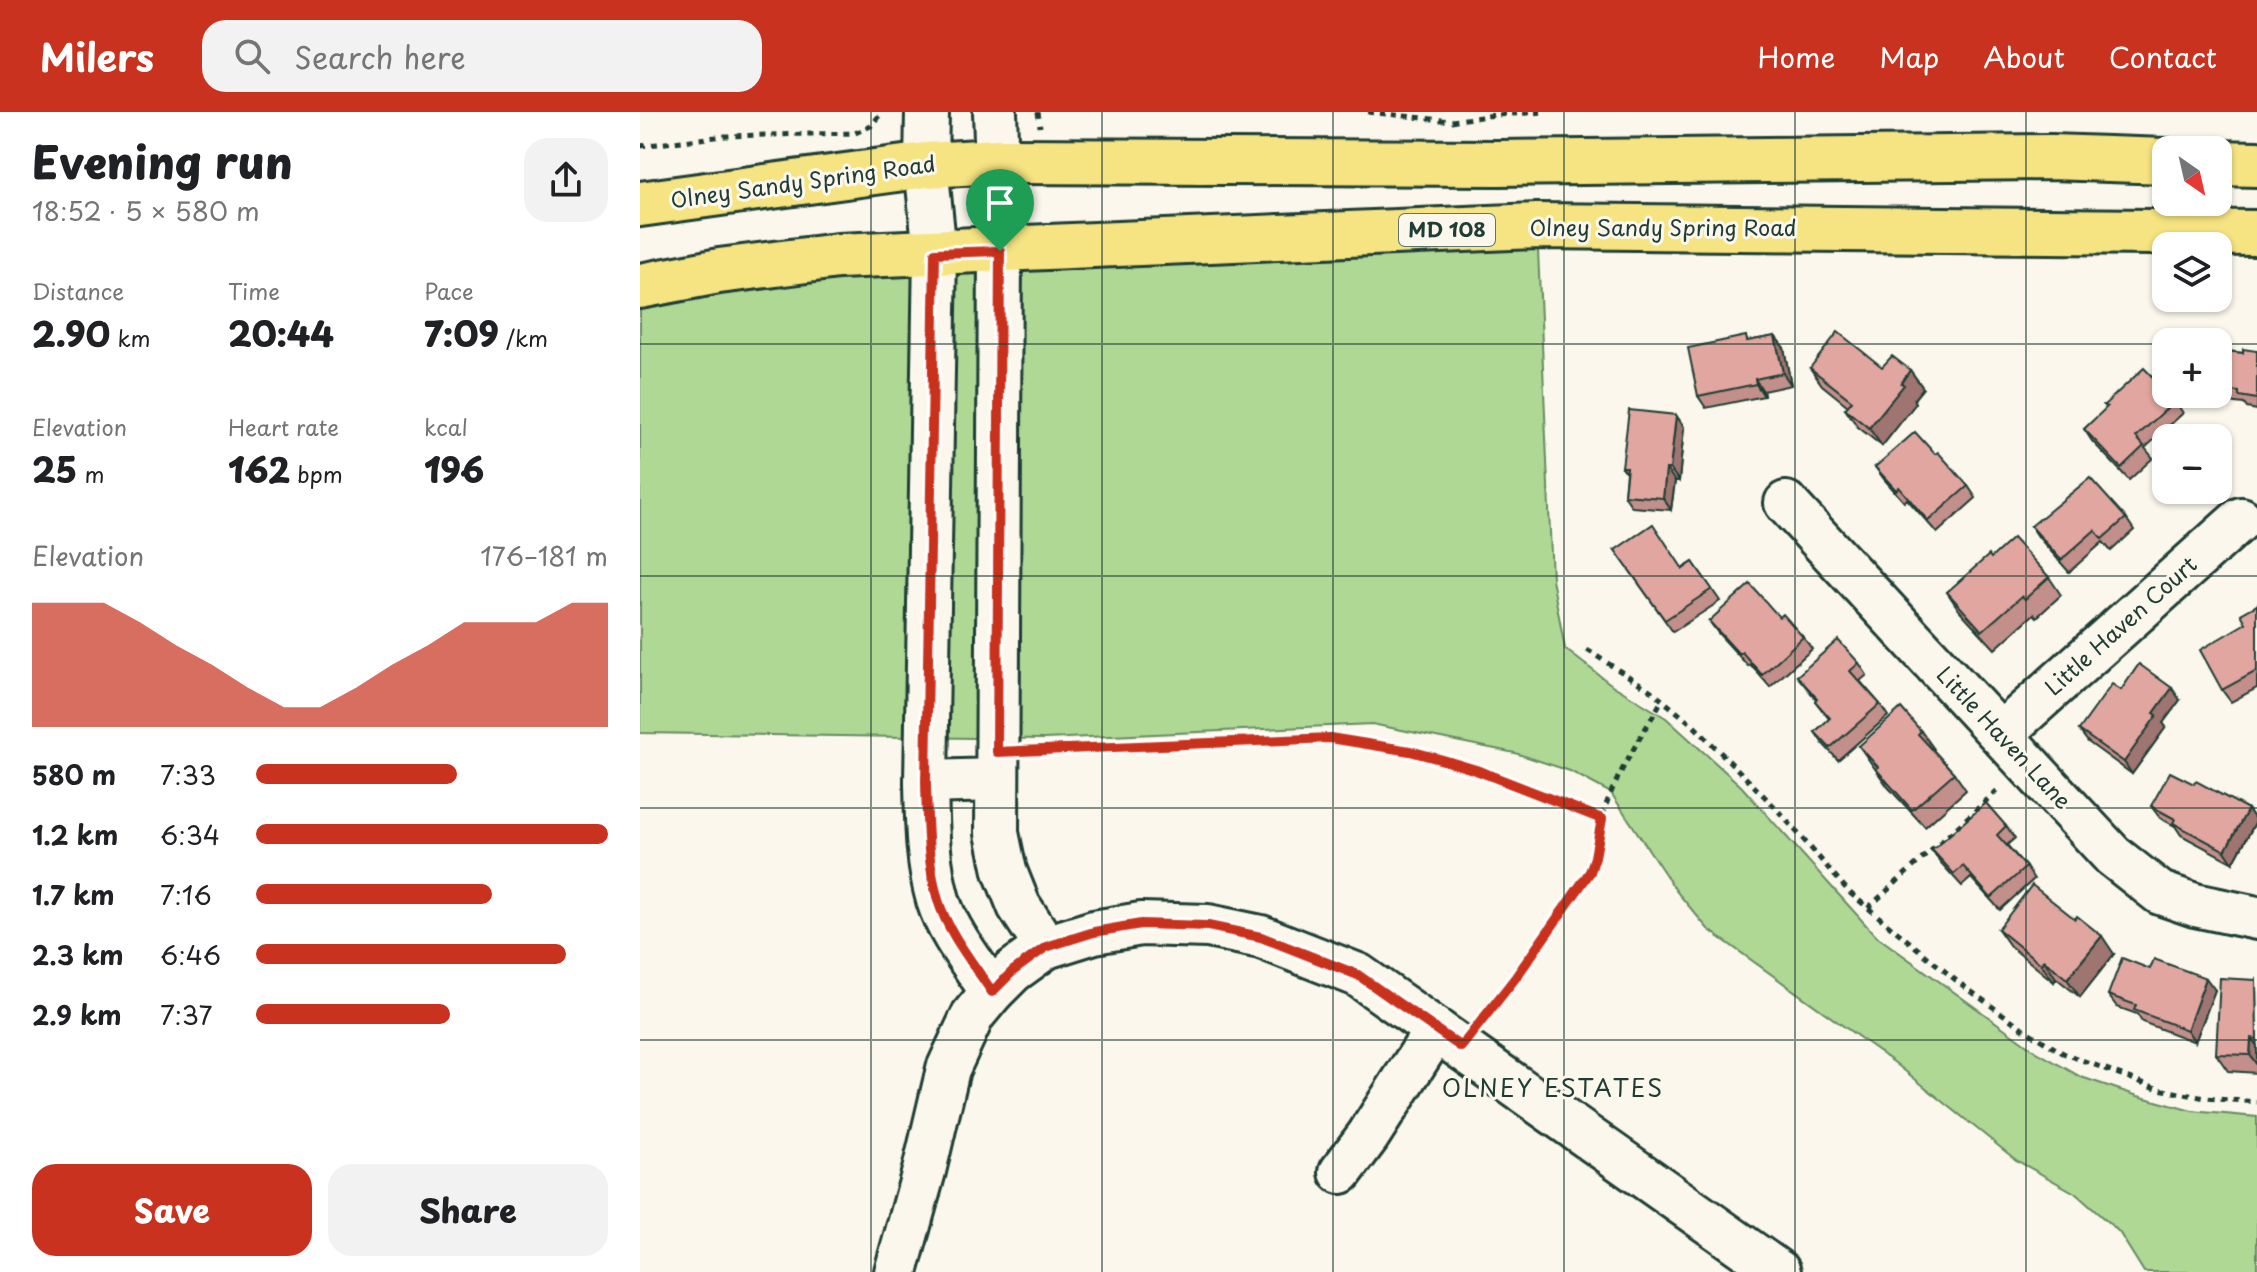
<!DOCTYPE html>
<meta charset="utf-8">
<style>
body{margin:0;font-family:"Playpen Sans",sans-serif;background:#f2f2f2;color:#202124;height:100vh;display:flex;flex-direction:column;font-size:30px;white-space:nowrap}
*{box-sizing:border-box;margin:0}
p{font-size:26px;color:#757577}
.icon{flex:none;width:44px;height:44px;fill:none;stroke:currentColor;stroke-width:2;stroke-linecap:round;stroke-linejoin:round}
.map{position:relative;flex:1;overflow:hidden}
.panel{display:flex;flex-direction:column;background:#fff;width:640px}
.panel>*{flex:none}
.needle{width:52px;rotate:146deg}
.buttons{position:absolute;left:1512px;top:24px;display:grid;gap:16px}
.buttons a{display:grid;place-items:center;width:80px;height:80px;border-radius:16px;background:#fff;box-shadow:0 2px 6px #0004;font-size:40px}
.pin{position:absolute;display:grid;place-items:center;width:68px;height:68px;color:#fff;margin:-82px -34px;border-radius:50% 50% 50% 0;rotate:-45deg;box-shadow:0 0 8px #0007}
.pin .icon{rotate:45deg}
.round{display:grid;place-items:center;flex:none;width:84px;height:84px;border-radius:24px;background:#f2f2f2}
.headline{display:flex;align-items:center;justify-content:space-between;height:136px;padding:0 32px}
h1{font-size:44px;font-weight:800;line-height:60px}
.stats{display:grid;grid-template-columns:repeat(3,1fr);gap:12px;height:136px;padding:8px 32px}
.stats div{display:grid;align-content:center}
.stats b{font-size:34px;font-weight:800}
.stats small{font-size:22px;font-weight:400}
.stats p{font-size:22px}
.chart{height:224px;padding:16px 32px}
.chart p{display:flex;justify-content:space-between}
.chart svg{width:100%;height:144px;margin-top:8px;fill:#c8321e;opacity:.7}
.primary-button{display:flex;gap:16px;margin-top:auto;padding:16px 32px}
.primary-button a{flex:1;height:92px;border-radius:24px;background:#c8321e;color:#fff;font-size:32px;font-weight:800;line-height:92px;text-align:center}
.primary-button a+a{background:#f2f2f2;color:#202124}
ul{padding:0 32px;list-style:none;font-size:26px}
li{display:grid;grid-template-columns:128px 96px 1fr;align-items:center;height:60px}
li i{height:20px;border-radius:10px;background:#c8321e}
header{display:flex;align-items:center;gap:48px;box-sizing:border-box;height:112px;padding:0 40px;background:#c8321e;color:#fff}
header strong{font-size:38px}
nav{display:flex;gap:44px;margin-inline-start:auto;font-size:28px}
.search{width:560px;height:72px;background:#f2f2f2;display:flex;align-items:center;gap:20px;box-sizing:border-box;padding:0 28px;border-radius:24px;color:#757577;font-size:30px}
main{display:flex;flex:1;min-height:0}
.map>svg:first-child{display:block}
.green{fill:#afd895;stroke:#678a64;stroke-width:2}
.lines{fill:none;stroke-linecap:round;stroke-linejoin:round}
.minor-casing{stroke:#1f3d34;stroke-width:48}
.major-casing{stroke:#1f3d34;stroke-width:50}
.path{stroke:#1f3d34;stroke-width:5;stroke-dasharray:6 6;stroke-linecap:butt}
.minor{stroke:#fbf7ec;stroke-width:42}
.major{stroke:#f6e381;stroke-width:44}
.wall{fill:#c28f8a;stroke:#1f3d34;stroke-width:2}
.shaded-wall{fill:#9e7470;stroke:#1f3d34;stroke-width:2}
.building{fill:#e1a6a0;stroke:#1f3d34;stroke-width:2}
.route-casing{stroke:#fff;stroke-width:16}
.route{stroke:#c8321e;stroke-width:10}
.grid{fill:none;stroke:#1f3d34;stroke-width:2;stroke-opacity:0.55}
.labels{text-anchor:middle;stroke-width:6;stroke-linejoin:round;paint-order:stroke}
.shield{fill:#fbf7ec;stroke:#61756b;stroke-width:2}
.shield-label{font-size:20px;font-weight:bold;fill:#1f3d34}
.street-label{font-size:22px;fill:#1f3d34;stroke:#fbf7ec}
.neighbourhood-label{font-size:24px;letter-spacing:2px;fill:#1f3d34;stroke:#fbf7ec}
</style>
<header>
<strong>Milers</strong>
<div class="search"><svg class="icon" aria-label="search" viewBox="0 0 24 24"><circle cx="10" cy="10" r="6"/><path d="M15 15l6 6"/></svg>Search here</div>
<nav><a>Home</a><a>Map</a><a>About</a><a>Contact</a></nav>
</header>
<main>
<section class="panel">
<div class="headline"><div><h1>Evening run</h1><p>18:52 · 5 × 580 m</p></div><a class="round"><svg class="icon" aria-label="share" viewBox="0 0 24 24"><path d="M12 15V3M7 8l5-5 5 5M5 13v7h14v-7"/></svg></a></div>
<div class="stats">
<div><p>Distance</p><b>2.90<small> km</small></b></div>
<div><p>Time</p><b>20:44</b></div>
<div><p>Pace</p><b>7:09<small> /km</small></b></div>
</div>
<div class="stats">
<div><p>Elevation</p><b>25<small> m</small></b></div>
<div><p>Heart rate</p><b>162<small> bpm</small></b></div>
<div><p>kcal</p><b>196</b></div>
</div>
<div class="chart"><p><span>Elevation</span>176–181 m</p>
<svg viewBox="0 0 160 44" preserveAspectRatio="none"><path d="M0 44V6L10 6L20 6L30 12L40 19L50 25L60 32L70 38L80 38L90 32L100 25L110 19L120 12L130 12L140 12L150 6L160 6V44z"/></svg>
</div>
<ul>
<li><b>580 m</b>7:33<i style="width:57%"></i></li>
<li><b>1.2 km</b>6:34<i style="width:100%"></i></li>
<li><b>1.7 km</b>7:16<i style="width:67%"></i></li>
<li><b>2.3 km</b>6:46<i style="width:88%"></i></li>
<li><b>2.9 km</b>7:37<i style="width:55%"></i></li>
</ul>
<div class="primary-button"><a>Save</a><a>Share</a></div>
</section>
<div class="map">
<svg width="1617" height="1160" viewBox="0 0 1617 1160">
<rect width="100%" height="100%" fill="#fbf7ec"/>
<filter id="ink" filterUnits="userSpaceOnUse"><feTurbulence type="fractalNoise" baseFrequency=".0125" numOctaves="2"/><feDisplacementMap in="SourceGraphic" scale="16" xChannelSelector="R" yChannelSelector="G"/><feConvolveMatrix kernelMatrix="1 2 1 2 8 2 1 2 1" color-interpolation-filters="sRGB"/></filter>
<g filter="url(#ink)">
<!-- green -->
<path class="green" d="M897 114 912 467 925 537 972 573 1026 606 1101 674 1235 823 1397 940 1441 965 1498 984 1552 999 1617 1005V1160H1504L1479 1120 1435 1081 1376 1048 1255 951 1068 817 1037 780 971 681 930 659 875 641 732 612 404 627 0 621V174Z"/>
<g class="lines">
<!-- minor casing -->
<g class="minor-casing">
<g id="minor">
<path d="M287 0 286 53 295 141 286 670C287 710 287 750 298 788 308 821 333 851 352 880"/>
<path d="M355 0 360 139 357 721 365 759 379 794 406 835"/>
<path d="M1146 391 1473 744 1520 781 1555 793 1617 806"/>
<path d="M1361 622 1601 407"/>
<path d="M286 670 357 668"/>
<path d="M701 1060 728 1024 796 918"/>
<path d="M256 1160 284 1059 308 957 333 903 352 880 373 859 406 835 454 820 501 812 568 814 621 825 718 863 1139 1160"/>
</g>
</g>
<!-- major casing -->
<g class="major-casing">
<g id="major">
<path d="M1578 51 1617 52"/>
<path d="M0 92 286 53 358 49 859 51 1411 45 1526 49"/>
<path d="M0 174 79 159 198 144 897 114 1617 121"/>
</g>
</g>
<!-- path -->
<g class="path">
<path d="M398 0 400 15"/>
<path d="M728 0 811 9 855 3 906 0"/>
<path d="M0 34 85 24 215 21 231 14 242 0"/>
<path d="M947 538 1010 578 1053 613 1134 694 1210 781 1318 870 1388 920 1423 941 1519 977 1565 986 1617 990"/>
<path d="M392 638 690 626 770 639 803 648 836 658 962 707"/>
<path d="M1228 796 1360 676"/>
<path d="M843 908 876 865 950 760C958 738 958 715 966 693 980 656 1003 622 1022 588"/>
</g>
<!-- minor -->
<use href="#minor" class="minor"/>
<!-- major -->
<use href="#major" class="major"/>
</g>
<!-- wall -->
<g class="wall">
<path d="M1135 224 1144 236 1151 273 1123 279 1124 284 1066 296 1058 284 1109 229Z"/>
<path d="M1578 238 1603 241 1617 239V298L1607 296 1604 292 1577 289 1573 282H1578Z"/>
<path d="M1242 255 1270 258 1283 276 1274 287 1276 291 1242 334 1218 315 1205 297 1208 294 1182 273 1170 256Z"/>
<path d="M1535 289 1543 301 1505 336 1513 346 1489 368 1452 329 1444 317 1467 296 1464 293Z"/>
<path d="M1036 303 1044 315 1039 369H1035L1031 398 992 395 984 383 986 360 982 355Z"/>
<path d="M1295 342 1328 374 1336 386 1297 421 1267 387 1264 390 1244 367 1235 355Z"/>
<path d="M1486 406 1494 418 1471 439 1463 430 1429 460 1399 426 1391 414Z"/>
<path d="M975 438 1043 456 1053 450 1080 489 1033 520Z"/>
<path d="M1351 446 1409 465 1421 483 1397 505 1394 502 1355 537 1319 498 1307 480Z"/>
<path d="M1617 493V576L1591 590 1582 578 1606 511Z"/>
<path d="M1139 505 1163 525 1172 537 1130 575 1110 552 1108 554 1078 521 1069 509Z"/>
<path d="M1219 551 1227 563 1220 569 1240 592 1248 604 1198 648 1183 632 1175 620 1189 607 1175 589 1176 587 1157 564Z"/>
<path d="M1481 578 1540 588 1523 611 1526 615 1492 662 1448 630 1439 618Z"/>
<path d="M1281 619 1294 637 1293 638 1314 661 1326 678 1285 715 1248 675 1219 634Z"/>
<path d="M1554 672 1608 697 1616 709 1593 751 1541 723 1535 714 1520 706 1511 694Z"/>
<path d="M1366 714 1375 726 1367 733 1386 755 1394 767 1360 798 1331 766 1322 774 1300 750 1292 738Z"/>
<path d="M1358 817 1474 842 1440 885 1416 866 1414 870 1370 834Z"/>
<path d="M1510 857 1575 878 1555 930 1502 910 1497 902 1477 895 1468 883Z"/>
<path d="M1616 868 1617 961 1588 959 1576 942Z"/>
</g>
<!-- shaded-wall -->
<g class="shaded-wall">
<path d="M1135 224 1144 236 1151 273 1143 261Z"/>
<path d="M1270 258 1283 276 1274 287 1276 291 1242 334 1229 316Z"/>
<path d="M1115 267 1123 279 1124 284 1116 272Z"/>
<path d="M1036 303 1044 315 1039 369 1030 357Z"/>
<path d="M1026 357 1035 369 1031 398 1023 386Z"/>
<path d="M1532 576 1540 588 1523 611 1526 615 1492 662 1484 650 1514 601Z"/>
<path d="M1608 697 1616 709 1593 751 1585 739Z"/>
<path d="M1462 824 1474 842 1440 885 1427 867Z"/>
<path d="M1404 848 1416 866 1414 870 1401 852Z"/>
<path d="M1566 866 1575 878 1555 930 1547 918Z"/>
<path d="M1611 926 1617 934V953L1610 943Z"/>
</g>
<!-- building -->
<g class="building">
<path d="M1198 220 1242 255 1252 244 1270 258 1261 271 1264 273 1229 316 1205 297 1212 289 1170 256Z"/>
<path d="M1106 224 1107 229 1135 224 1143 261 1115 267 1116 272 1058 284 1048 236Z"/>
<path d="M1603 237 1617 239V287L1599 284V280L1578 278V238L1603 241Z"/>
<path d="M1504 256 1526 279V282H1529L1535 289 1496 325 1504 334 1481 356 1444 317 1467 295 1464 293Z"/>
<path d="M989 298 1036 303 1030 357H1026L1023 386 984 383 987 355H982Z"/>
<path d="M1275 320 1295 342 1298 340 1328 374 1288 409 1259 375 1256 378 1235 355Z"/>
<path d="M1450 366 1486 406 1462 427 1455 418 1421 448 1391 414Z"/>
<path d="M1013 412 1043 457 1053 450 1072 477 1025 508 975 438Z"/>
<path d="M1373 426 1409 465 1385 487 1382 484 1342 519 1307 480 1349 443 1351 446Z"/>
<path d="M1110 472 1139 505 1143 502 1163 525 1122 563 1102 540 1099 542 1069 509Z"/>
<path d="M1617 493V559L1582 578 1560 538 1606 511 1601 502Z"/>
<path d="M1198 528 1219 551 1210 559 1240 592 1190 636 1175 620 1190 606 1175 589 1177 586 1157 564Z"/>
<path d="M1499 552 1532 576 1514 601 1517 603 1484 650 1439 618 1472 572 1481 578Z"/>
<path d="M1261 596 1281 619 1278 622 1314 661 1272 698 1236 657 1238 655 1219 634Z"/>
<path d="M1530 660 1554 672 1556 669 1608 697 1585 739 1533 711 1535 707 1511 694Z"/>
<path d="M1346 691 1366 714 1357 723 1386 755 1351 786 1323 754 1314 762 1292 738Z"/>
<path d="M1392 773 1435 807 1437 804 1462 824 1427 867 1404 848 1401 852 1358 817Z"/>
<path d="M1482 846 1510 857 1514 847 1566 866 1547 918 1494 898 1496 893 1468 883Z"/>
<path d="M1580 866 1616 868 1617 927 1611 926 1610 943 1576 942Z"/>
</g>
</g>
<g class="lines" filter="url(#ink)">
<!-- route casing -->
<g class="route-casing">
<path id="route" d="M360 139 357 640 690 626 770 639 803 648 836 658 962 707 955 745 950 760 876 865 821 935 718 863 621 825 568 814 501 812 454 820 406 835 373 859 352 880C333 851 308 821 298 788 287 750 287 710 286 670L295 141Z"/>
</g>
<!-- route -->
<use href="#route" class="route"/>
</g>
<!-- grid -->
<path class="grid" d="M231 0V1160M462 0V1160M693 0V1160M924 0V1160M1155 0V1160M1386 0V1160M0 232H1526M1578 232H1617M0 464H1617M0 696H1617M0 928H1617"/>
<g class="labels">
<!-- shield labels -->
<rect class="shield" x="759" y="102" width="96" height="32" rx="6"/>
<g class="shield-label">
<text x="807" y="125">MD 108</text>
</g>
<!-- street labels -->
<g class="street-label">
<text transform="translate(163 70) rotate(-8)" y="8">Olney Sandy Spring Road</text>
<text x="1023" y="124">Olney Sandy Spring Road</text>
<text transform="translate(1481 514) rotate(-42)" y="8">Little Haven Court</text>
<text transform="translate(1364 626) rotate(47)" y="8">Little Haven Lane</text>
</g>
<!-- neighbourhood labels -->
<g class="neighbourhood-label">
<text x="913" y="985">OLNEY ESTATES</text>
</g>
</g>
</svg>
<div class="buttons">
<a><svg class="needle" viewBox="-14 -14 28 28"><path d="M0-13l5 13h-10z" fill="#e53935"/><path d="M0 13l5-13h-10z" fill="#757577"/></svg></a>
<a><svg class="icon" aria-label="layers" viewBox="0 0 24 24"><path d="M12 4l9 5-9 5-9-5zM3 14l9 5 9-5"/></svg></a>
<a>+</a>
<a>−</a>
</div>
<div class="pin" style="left:360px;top:139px;background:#1e9e55"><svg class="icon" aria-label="arrive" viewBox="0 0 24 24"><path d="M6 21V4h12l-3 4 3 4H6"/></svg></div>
</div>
</main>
